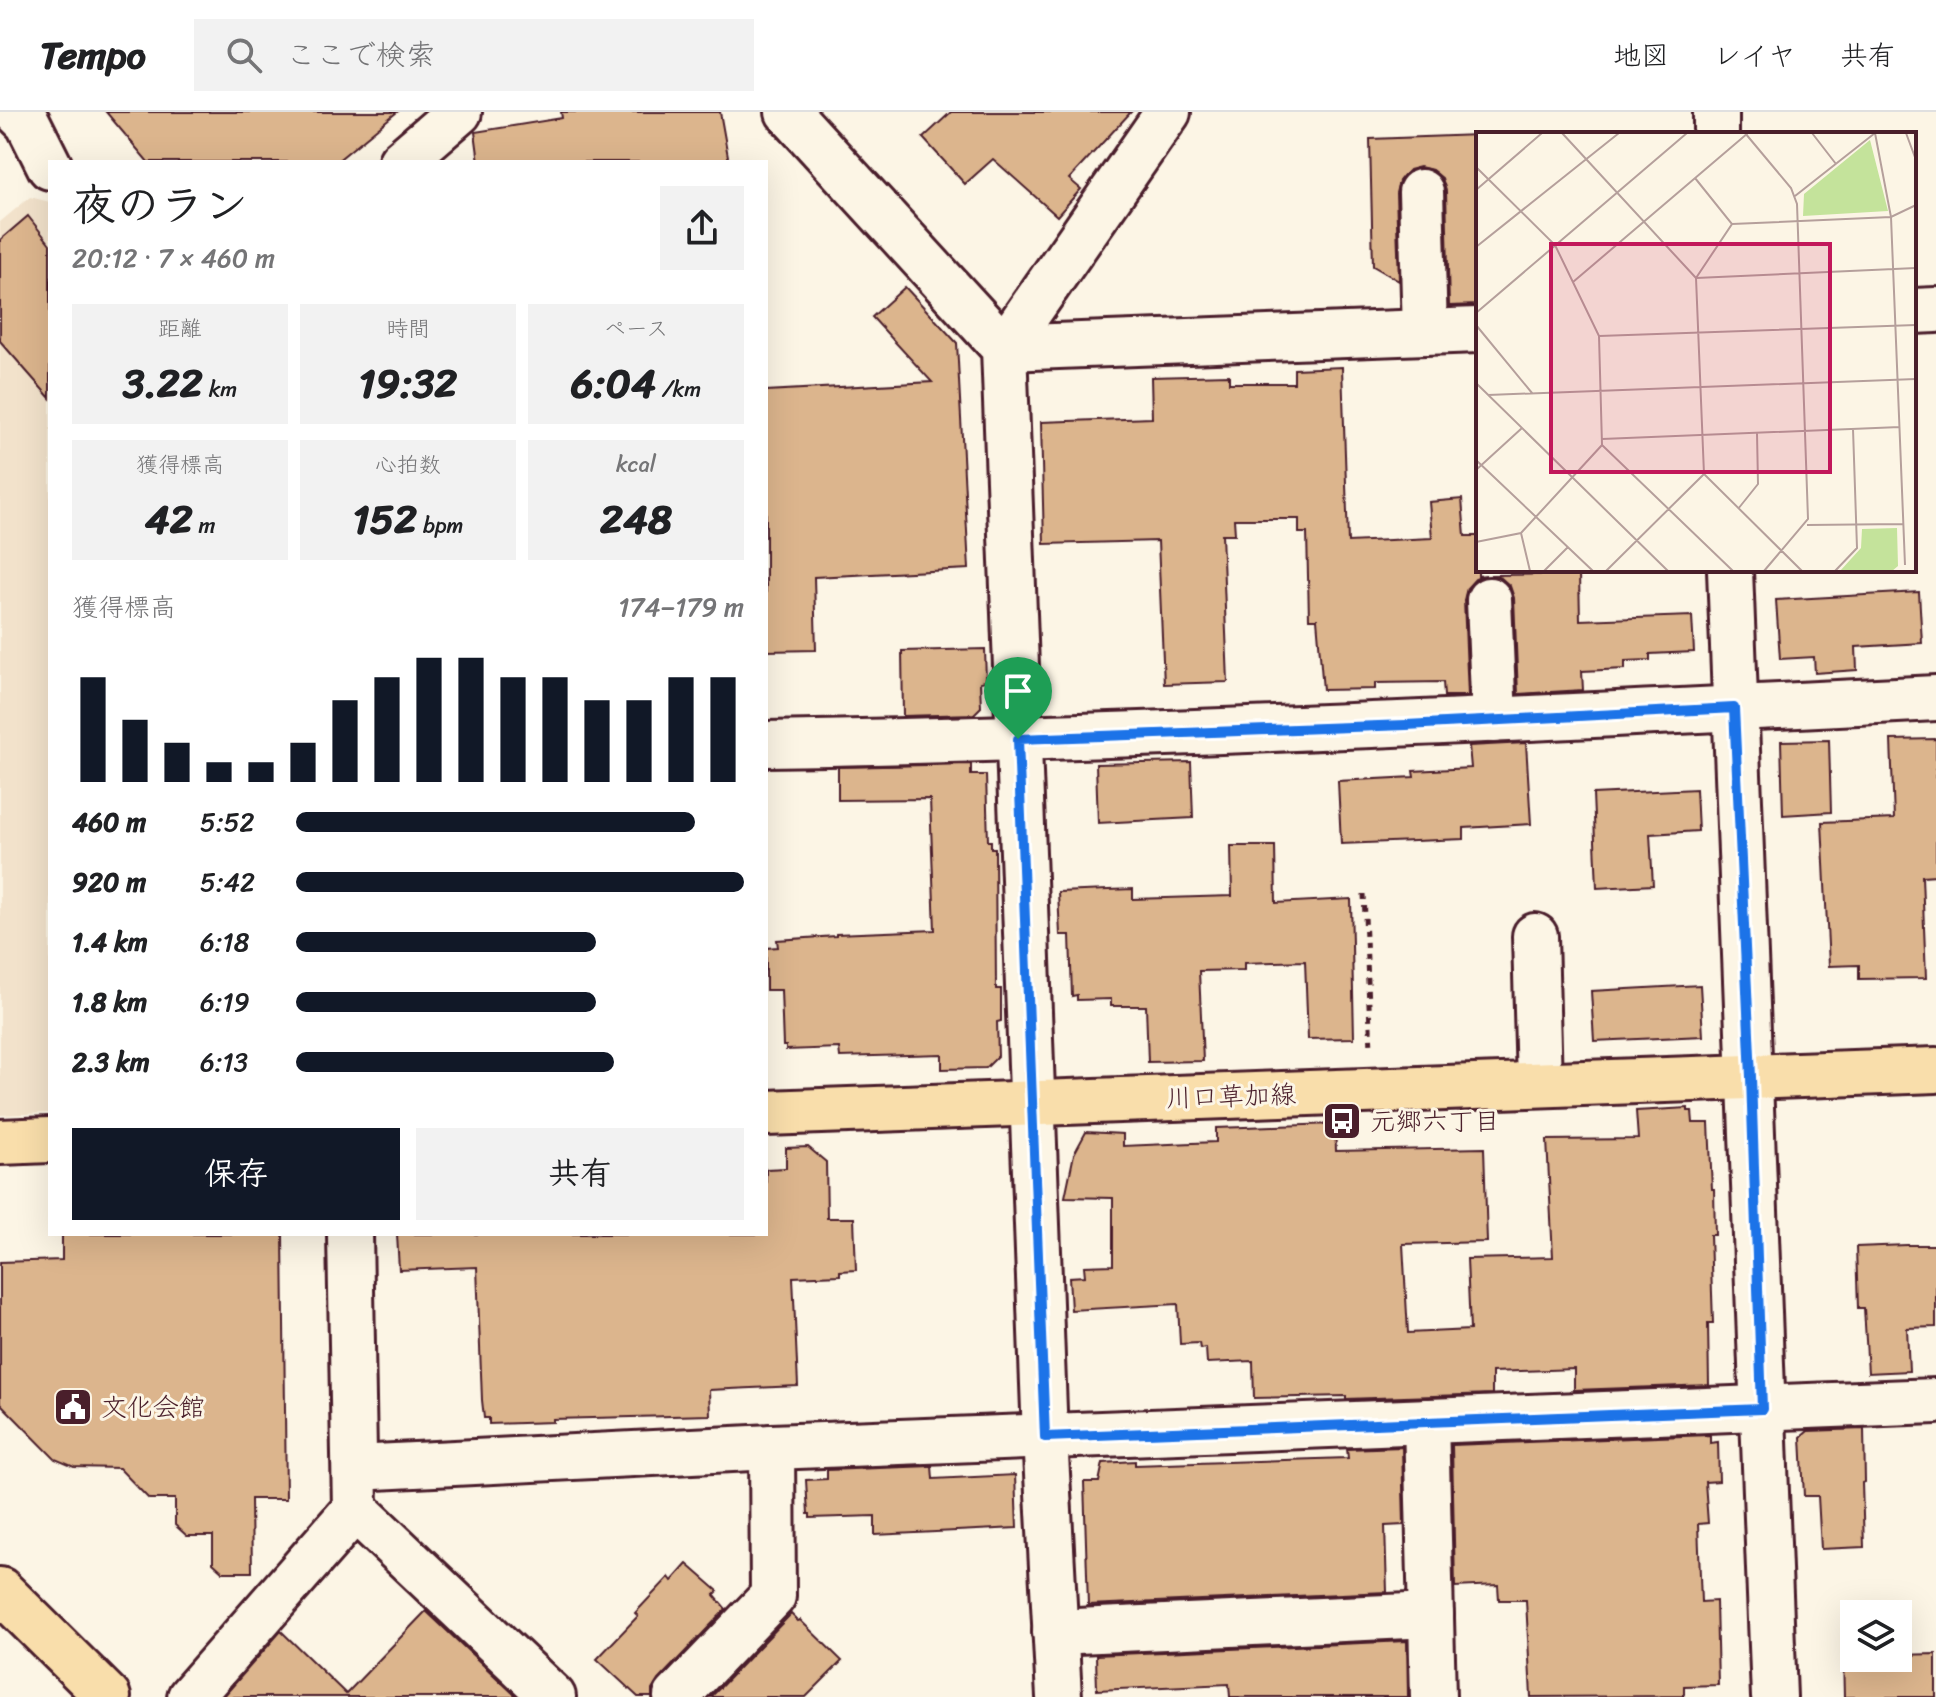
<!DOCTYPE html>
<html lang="ja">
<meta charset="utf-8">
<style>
body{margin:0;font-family:Sriracha,"Klee One",sans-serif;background:#f2f2f2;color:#202124;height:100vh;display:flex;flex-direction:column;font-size:30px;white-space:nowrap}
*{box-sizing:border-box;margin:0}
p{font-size:26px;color:#757577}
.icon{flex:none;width:44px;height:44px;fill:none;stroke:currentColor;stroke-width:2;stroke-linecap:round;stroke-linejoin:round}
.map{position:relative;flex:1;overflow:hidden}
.drawer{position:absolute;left:48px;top:48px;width:720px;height:1076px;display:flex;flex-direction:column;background:#fff;border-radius:0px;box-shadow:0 8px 32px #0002}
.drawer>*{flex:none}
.buttons{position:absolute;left:1840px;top:1488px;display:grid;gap:16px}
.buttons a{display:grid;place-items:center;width:72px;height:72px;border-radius:0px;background:#fff;box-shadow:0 8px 32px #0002;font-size:40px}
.pin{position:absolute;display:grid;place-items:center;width:68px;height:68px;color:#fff;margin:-82px -34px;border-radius:50% 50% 50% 0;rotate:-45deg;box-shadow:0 0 8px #0007}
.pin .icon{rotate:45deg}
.round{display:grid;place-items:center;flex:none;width:84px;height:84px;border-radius:0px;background:#f2f2f2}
.head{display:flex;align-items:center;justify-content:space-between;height:136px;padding:0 24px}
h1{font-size:44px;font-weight:700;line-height:60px}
.stats{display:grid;grid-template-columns:repeat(3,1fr);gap:12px;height:136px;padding:8px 24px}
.stats div{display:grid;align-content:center;border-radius:0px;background:#f2f2f2;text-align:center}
.stats b{font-size:40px;font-weight:700}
.stats small{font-size:22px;font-weight:400}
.stats p{font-size:22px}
.chart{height:224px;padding:16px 24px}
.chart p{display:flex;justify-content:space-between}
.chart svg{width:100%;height:144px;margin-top:8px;stroke:#111827;stroke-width:6}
.action{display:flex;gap:16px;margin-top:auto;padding:16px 24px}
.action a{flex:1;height:92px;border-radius:0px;background:#111827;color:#fff;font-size:32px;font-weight:700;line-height:92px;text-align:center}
.action a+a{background:#f2f2f2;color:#202124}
ul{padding:0 24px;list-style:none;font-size:26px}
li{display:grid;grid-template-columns:128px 96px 1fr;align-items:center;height:60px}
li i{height:20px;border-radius:10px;background:#111827}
header{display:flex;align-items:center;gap:48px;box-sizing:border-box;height:112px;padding:0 40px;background:#fff;border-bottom:2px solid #e0e0e0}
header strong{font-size:38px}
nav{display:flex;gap:44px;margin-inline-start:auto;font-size:28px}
.search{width:560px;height:72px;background:#f2f2f2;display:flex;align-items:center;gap:20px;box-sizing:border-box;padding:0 28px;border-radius:0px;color:#757577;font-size:30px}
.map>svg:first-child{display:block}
.built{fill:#f2e2cb}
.building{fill:#dcb58d;stroke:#4a1f2b;stroke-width:2}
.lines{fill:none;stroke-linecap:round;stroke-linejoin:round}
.minor-casing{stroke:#4a1f2b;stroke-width:50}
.major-casing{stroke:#4a1f2b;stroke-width:50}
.path{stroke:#4a1f2b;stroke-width:5;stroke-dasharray:6 6;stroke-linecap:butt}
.minor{stroke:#fcf5e5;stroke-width:44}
.major{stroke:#f9deab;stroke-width:44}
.route-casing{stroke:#fff;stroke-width:16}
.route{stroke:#1a73e8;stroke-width:10}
.labels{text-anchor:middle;stroke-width:6;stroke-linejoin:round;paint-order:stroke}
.street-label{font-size:26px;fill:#4a1f2b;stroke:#fcf5e5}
.poi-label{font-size:26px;fill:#4a1f2b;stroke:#fcf5e5;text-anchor:start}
.inset-road{fill:none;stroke:#b59f9b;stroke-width:2}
.view{fill:#c2185b;fill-opacity:0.15;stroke:#c2185b;stroke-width:4}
.inset-edge{fill:none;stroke:#4a1f2b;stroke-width:4}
</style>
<header>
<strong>Tempo</strong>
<div class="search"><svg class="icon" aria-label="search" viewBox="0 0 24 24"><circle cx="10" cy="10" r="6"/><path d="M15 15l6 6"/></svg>ここで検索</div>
<nav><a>地図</a><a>レイヤ</a><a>共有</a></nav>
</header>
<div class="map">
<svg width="1936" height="1585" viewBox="0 0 1936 1585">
<rect width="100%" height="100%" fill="#fcf5e5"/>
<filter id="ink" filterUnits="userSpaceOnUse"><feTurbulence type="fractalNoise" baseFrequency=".0125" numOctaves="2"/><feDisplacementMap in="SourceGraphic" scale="16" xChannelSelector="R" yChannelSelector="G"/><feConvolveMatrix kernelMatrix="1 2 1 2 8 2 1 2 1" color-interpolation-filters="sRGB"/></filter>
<g filter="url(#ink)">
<!-- built -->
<path class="built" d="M30 85 50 90V1001L0 1003V110Z"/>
<!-- building -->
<g class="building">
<path d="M106 0H397L336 50H148Z"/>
<path d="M561 0H720L729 50H479L475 20 562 6Z"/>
<path d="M951 0H1131L1069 67 1081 77 1057 104 993 47 965 72 923 26Z"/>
<path d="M1478 23V193L1449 194 1446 79 1442 66 1432 58 1420 55 1409 58 1399 69 1396 81 1399 169 1373 154 1370 27Z"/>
<path d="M28 104 50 132V286L0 229V128Z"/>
<path d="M905 175 957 231 969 457 814 465 816 538 766 539V279L932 270 872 205Z"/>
<path d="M1342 255 1348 430 1432 426 1429 390 1462 387 1465 424H1478V464L1486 463 1475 467 1467 476 1464 488 1468 584H1444L1443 570 1375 571V577L1323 578 1317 507H1309L1307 421H1299V407H1234L1235 422H1222L1228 570 1164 572 1158 429 1044 432 1041 310 1152 306 1151 265 1229 263V271H1294V257Z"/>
<path d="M1579 462 1580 508 1692 504 1694 540 1650 542V548L1625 549V557L1582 559 1583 578 1518 582 1514 486 1510 474 1501 466 1490 463Z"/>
<path d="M1919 480 1922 531 1856 535 1857 558 1815 561 1814 545 1780 547 1776 488Z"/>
<path d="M985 537 986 569 980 570 981 595 974 602 903 604 902 539Z"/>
<path d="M1936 627V763L1922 764 1926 866 1859 867V853L1829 854 1822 710 1894 707 1891 628Z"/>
<path d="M1829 628 1831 700 1783 703 1781 629Z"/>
<path d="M1526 631 1531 712 1464 716V727L1341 732 1338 669 1414 665 1413 659 1471 656 1469 634Z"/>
<path d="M1191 650 1193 706 1098 711 1096 652Z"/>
<path d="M971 652V663H986L988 729H991V736H995L996 877H1001V909L997 910 998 944 986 956 942 957V942L840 945 839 936 786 938V934H783L781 878H766V836L778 835 777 828 836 824V822L935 818 930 687 838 688V655Z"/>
<path d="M1696 677 1698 719 1650 722 1653 773 1597 776 1593 682Z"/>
<path d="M1231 734H1275L1276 791 1351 787 1354 926 1308 927 1305 849 1244 851V858L1199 859 1203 949 1148 950 1146 894H1111V887L1077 888V883L1072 884 1070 823H1060L1058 780 1133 777V787L1232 784Z"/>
<path d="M1700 873 1703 924 1594 929 1591 879Z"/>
<path d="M1688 996V999H1692L1693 1011H1709L1712 1077H1714L1715 1123H1710L1713 1211H1708L1709 1273 1574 1278V1257L1492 1260V1282L1346 1287V1284L1254 1286 1253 1249 1207 1251 1206 1236 1200 1237 1199 1231 1180 1232 1178 1192 1071 1198 1069 1165 1085 1164 1084 1154 1113 1153V1086L1065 1085 1074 1042 1086 1020 1123 1022V1034L1216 1030V1016L1335 1012 1336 1039 1484 1036 1487 1130 1403 1132 1408 1221 1470 1218 1467 1147 1553 1145 1547 1028 1638 1027 1636 999Z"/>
<path d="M808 1035 826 1050 827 1106H854L856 1158 840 1159V1163L793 1165 798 1274 709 1278 710 1303 553 1307V1310L489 1312V1306H484L482 1288 477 1155 399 1158 397 1122H766V1057L786 1056V1036Z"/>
<path d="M62 1122H283L286 1387H251L252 1460H223L213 1451V1424H187L175 1413V1387H149L119 1356 74 1355 55 1347 0 1291V1150L62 1148Z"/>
<path d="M1907 1133H1936V1215L1907 1216 1909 1259 1868 1261 1864 1196H1858L1856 1135Z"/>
<path d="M1864 1317 1865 1370 1862 1371 1864 1435 1821 1437 1818 1384H1804L1801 1325 1808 1319Z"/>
<path d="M1710 1323V1331L1718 1330 1719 1369 1705 1370 1708 1411 1698 1412 1701 1490 1716 1489 1718 1573 1684 1574V1584L1531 1585 1526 1488H1499L1498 1473 1455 1475 1452 1333Z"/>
<path d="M1402 1335 1404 1413 1385 1414 1387 1480 1088 1493 1084 1370H1099L1103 1351 1135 1349V1353L1348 1346 1347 1337Z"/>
<path d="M932 1354 933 1367 1015 1363 1017 1416 875 1423V1404L810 1406V1402H808L806 1368 827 1367V1358Z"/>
<path d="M687 1452 718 1479 714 1483 726 1497 658 1568 652 1578V1585H638L597 1547 638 1504 635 1501 669 1465 672 1469Z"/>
<path d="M426 1499 517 1585H223L281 1519 346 1582Z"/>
<path d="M791 1502 798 1509 800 1508 842 1549 806 1585H711Z"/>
<path d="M1407 1529 1408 1585H1230L1229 1572 1097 1578 1096 1543Z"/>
<path d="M1936 1542V1585H1844L1843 1544 1898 1546V1543Z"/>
</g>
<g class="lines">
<!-- minor casing -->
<g class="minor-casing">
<g id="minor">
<path d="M17 0 28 11 50 55"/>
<path d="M788 0 1004 236 1045 1325 1059 1585"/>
<path d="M1716 0V22"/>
<path d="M401 50 459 0"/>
<path d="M1421 80 1425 220"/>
<path d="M1914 199 1936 198"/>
<path d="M1004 236 1478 218"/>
<path d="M1004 236 1168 0"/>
<path d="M1730 458 1774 1585"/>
<path d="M1489 488 1494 608"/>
<path d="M766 632C1156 625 1546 606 1936 586"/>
<path d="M1535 824 1539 972"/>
<path d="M1426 1309 1433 1585"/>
<path d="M355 1356 772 1335 1936 1289"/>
<path d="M355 1397 553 1585"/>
<path d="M1055 1520 1431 1503"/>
<path d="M190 1585 355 1397 350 1122"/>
<path d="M676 1585 773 1484 772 1335"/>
</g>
</g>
<!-- major casing -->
<g class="major-casing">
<g id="major">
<path d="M766 1001 1936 958"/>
<path d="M0 1030 50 1028"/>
<path d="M0 1478 108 1585"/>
</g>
</g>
<!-- path -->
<path class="path" d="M1364 782 1371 937"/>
<!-- minor -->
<use href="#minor" class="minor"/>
<!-- major -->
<use href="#major" class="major"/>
</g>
</g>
<g class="lines" filter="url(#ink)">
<!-- route casing -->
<g class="route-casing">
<path id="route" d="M1734 596 1751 965 1762 1297 1045 1325 1018 627 1406 613Z"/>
</g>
<!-- route -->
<use href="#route" class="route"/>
</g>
<!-- icons -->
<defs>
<g id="bus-square" transform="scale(2)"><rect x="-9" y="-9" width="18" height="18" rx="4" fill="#4a1f2b" stroke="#fcf5e5"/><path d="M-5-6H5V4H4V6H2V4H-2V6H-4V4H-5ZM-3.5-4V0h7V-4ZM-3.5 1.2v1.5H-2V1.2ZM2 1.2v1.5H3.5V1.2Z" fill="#fff"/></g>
<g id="civic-square" transform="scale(2)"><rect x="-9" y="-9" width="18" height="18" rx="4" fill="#4a1f2b" stroke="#fcf5e5"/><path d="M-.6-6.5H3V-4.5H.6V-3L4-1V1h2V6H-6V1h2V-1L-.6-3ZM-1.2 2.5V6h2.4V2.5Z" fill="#fff"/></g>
</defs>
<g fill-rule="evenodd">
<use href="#bus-square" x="1342" y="1009"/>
<use href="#civic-square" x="73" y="1295"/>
</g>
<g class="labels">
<!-- street labels -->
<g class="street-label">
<text transform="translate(1231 984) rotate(-2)" y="9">川口草加線</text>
</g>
<!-- poi labels -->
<g class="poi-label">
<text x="1370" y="1018">元郷六丁目</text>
<text x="101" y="1304">文化会館</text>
</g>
</g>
<!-- overview -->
<g transform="translate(1476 20)">
<rect width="440" height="440" fill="#fcf5e5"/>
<path d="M394 8 412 79 327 84 328 62ZM421 396 422 434 416 439H364L385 416 386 397Z" fill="#c4e39b"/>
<path class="inset-road" d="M86 1 220 146 228 342 130 439M269 1 315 56 321 72 332 387 288 439M336 1 360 32M399 1 415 85 429 433M430 1 440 28M0 35 79 113 123 204 126 313 45 401 0 410M219 46 256 92 220 146M0 58 66 1M319 64 399 1M256 92 415 85 440 73M0 115 143 1M220 146 440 136M97 150 272 1M0 181 211 1M0 193 56 261M123 204 440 193M0 251 192 439M12 263 440 247M126 307 424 295M126 313 257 439M0 328 117 439M0 338 46 296M228 342 326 439M262 377 282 352 281 301M331 393 427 392M45 401 54 439M68 439 92 415M359 439 381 416 377 297"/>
<path class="view" d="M75 112H354V340H75Z"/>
<rect width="440" height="440" class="inset-edge"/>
</g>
</svg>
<div class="buttons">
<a><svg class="icon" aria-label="layers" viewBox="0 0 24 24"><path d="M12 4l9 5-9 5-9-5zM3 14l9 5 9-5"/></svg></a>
</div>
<div class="pin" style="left:1018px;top:627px;background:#1e9e55"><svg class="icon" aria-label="arrive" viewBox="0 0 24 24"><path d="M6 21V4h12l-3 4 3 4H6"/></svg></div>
<section class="drawer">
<div class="head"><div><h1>夜のラン</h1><p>20:12 · 7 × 460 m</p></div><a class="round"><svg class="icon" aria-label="share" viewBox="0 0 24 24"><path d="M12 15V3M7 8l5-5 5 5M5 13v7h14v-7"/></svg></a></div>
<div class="stats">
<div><p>距離</p><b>3.22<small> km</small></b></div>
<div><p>時間</p><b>19:32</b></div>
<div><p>ペース</p><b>6:04<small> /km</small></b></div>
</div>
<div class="stats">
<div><p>獲得標高</p><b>42<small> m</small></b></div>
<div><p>心拍数</p><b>152<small> bpm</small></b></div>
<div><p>kcal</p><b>248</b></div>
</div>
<div class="chart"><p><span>獲得標高</span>174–179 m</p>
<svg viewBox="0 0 160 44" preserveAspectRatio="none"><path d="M5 44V12M15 44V25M25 44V32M35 44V38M45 44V38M55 44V32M65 44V19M75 44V12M85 44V6M95 44V6M105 44V12M115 44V12M125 44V19M135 44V19M145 44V12M155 44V12"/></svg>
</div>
<ul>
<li><b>460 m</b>5:52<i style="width:89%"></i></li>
<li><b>920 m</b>5:42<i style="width:100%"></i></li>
<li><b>1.4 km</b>6:18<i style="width:67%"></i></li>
<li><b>1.8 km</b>6:19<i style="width:67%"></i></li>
<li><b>2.3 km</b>6:13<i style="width:71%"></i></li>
</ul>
<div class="action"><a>保存</a><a>共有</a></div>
</section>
</div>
